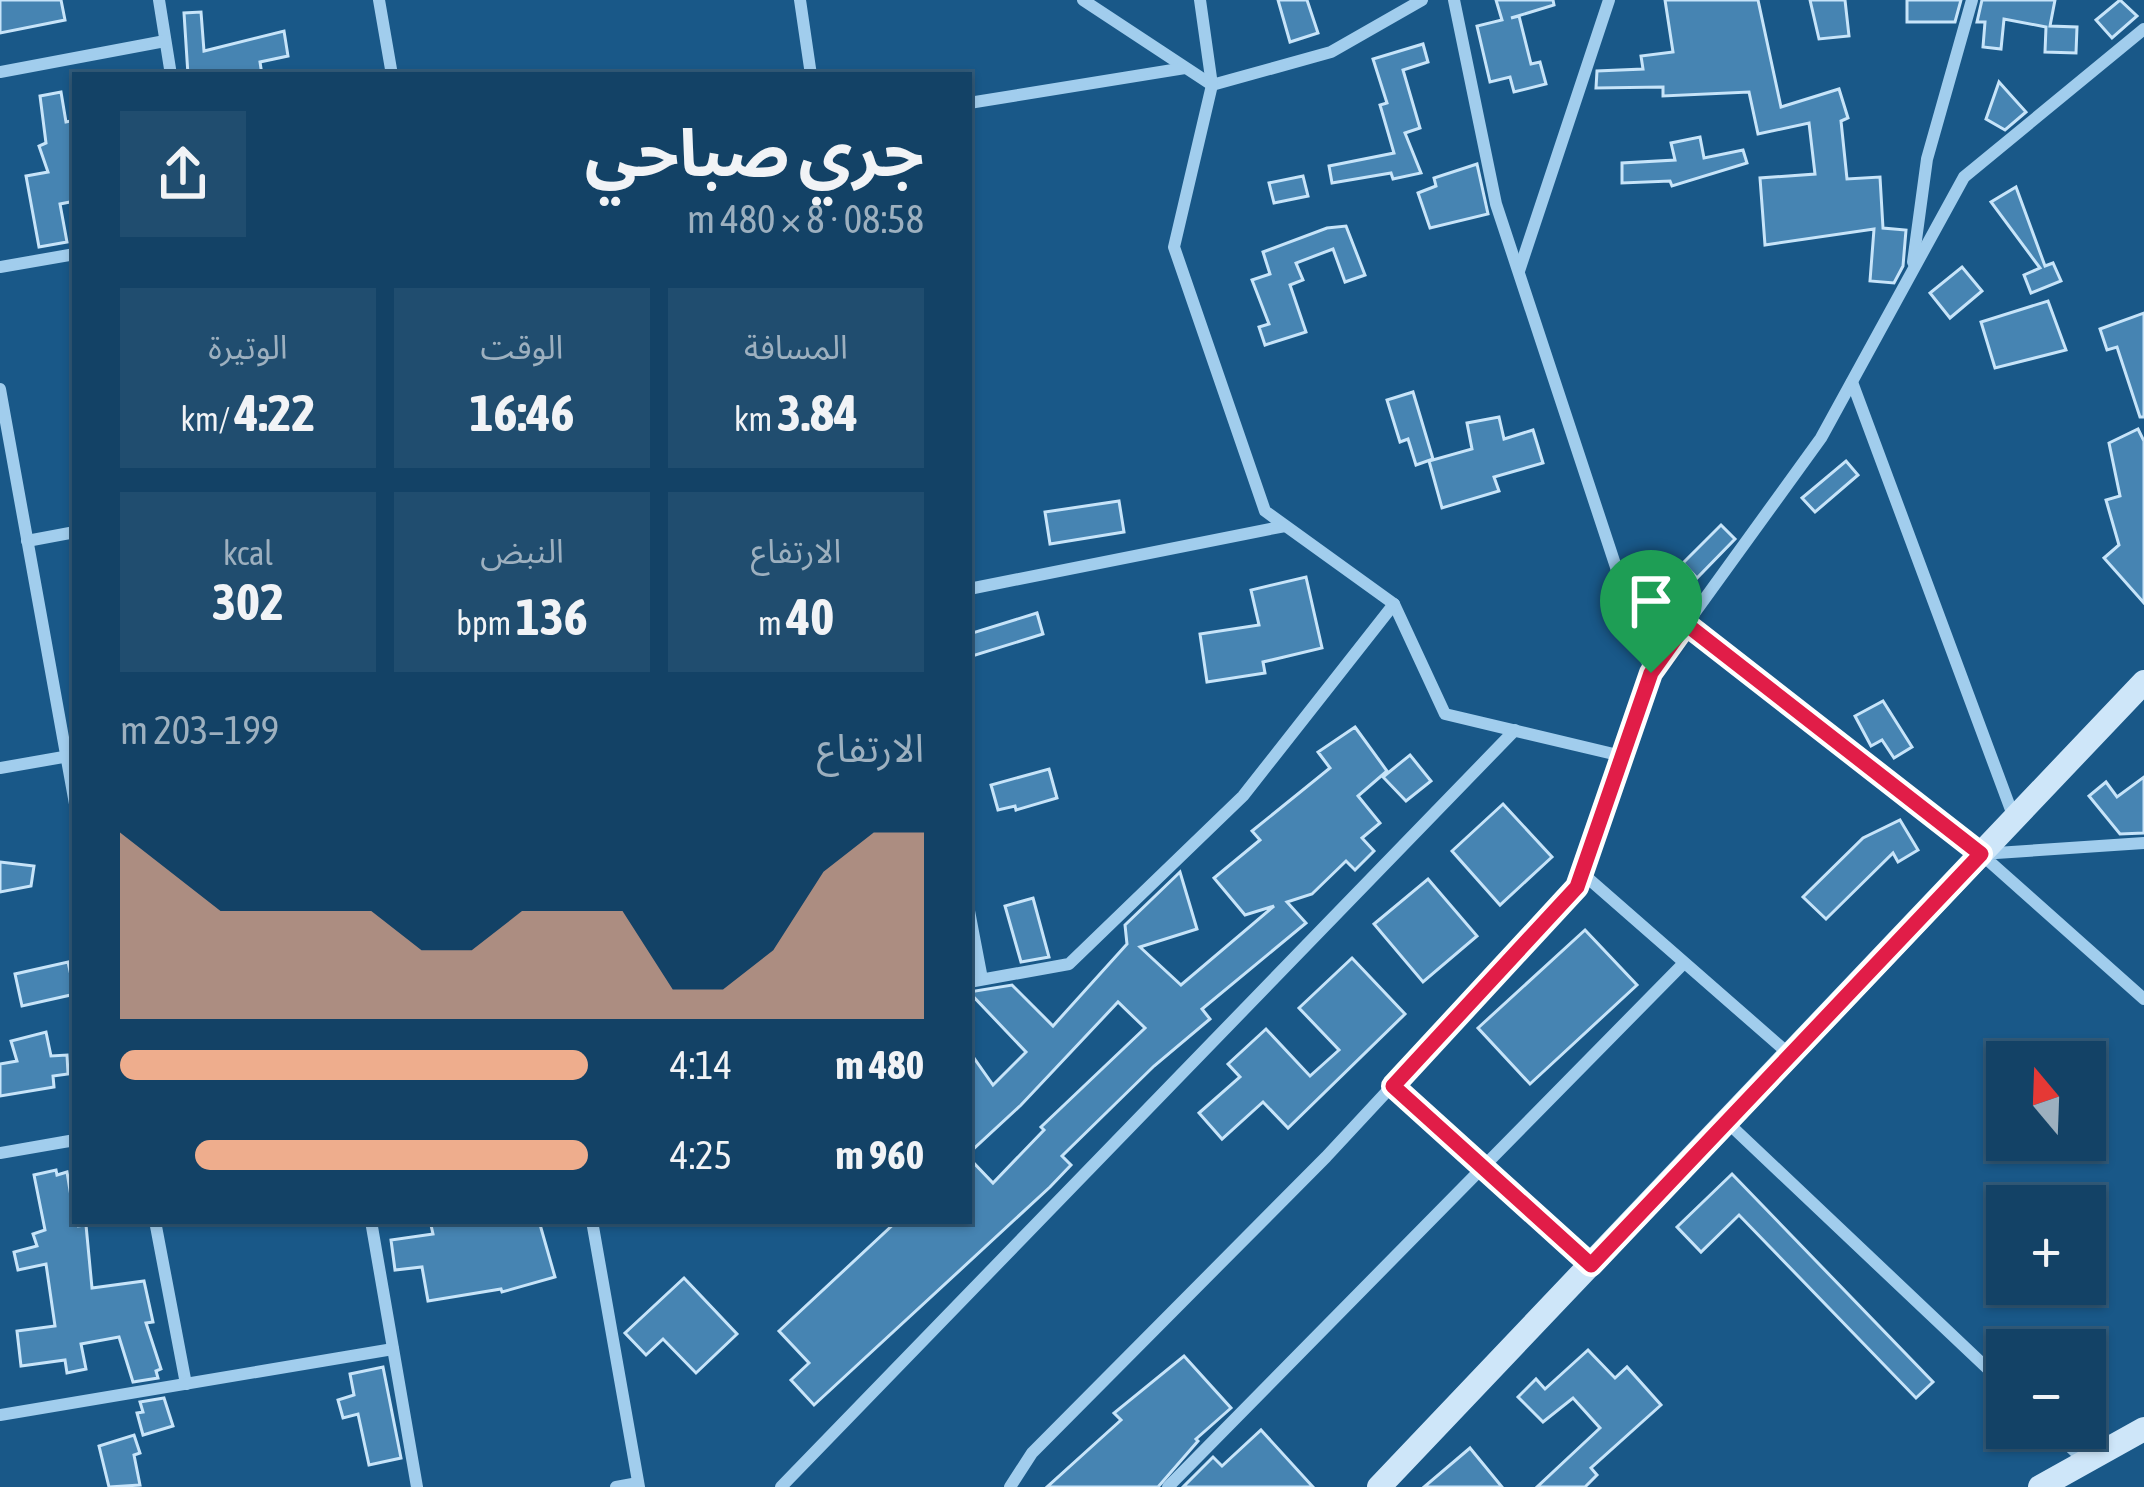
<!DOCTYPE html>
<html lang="ar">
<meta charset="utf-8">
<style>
body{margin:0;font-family:"Asap Condensed","Noto Sans Arabic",sans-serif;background:#204d6f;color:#f1f3f6;direction:rtl;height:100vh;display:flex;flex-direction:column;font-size:45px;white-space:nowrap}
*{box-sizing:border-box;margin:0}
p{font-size:39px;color:#9db0bf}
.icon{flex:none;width:66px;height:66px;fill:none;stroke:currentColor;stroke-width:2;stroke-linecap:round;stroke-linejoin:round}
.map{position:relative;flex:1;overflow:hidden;direction:ltr}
.side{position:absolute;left:72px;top:72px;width:900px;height:1152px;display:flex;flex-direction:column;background:#134266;border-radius:0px;box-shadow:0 3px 9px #0004,0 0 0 3px #325b7a;direction:rtl}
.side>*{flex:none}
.needle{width:78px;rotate:341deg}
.fabs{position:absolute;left:1986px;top:1041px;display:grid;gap:24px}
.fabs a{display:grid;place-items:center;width:120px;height:120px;border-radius:0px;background:#134266;box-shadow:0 3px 9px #0004,0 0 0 3px #325b7a;font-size:60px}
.pin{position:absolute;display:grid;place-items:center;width:102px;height:102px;color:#fff;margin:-123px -51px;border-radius:50% 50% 50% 0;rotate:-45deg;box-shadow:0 0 12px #0007}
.pin .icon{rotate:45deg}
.round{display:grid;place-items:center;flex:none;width:126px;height:126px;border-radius:0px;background:#204d6f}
.head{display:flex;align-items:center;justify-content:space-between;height:204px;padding:0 48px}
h1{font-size:66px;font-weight:700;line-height:90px}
.stats{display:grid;grid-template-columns:repeat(3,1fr);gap:18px;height:204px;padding:12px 48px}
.stats div{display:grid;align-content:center;border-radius:0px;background:#204d6f;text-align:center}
.stats b{font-size:51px;font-weight:700}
.stats small{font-size:33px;font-weight:400}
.stats p{font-size:33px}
.chart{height:336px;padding:24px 48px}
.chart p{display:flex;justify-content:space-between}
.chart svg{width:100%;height:216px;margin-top:12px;fill:#eead8d;opacity:.7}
ul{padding:0 48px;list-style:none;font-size:39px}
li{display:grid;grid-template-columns:192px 144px 1fr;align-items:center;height:90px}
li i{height:30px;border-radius:15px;background:#eead8d}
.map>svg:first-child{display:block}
.building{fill:#4684b2;stroke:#c7e4f9;stroke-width:3}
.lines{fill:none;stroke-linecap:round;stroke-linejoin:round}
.street{stroke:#a1cded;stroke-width:12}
.secondary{stroke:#cee6f9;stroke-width:24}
.route-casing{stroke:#fff;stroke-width:24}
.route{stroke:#e11d48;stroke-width:15}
</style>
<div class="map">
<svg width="2144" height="1487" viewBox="0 0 2144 1487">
<rect width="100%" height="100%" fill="#195888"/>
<!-- building -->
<g class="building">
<path d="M0 0H61L65 20 0 33Z"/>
<path d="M1278 0H1307L1318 33 1290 42Z"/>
<path d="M1496 0H1553L1554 5 1511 18 1519 16 1531 64 1540 62 1546 84 1514 92 1510 77 1490 82 1477 26 1502 20Z"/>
<path d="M1665 0H1758L1781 107 1839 89 1848 118 1841 121 1847 179 1880 177 1883 228 1906 230 1903 266 1894 283 1870 281 1874 229 1765 245 1760 178 1815 174 1809 123 1758 134 1749 92 1663 96V87L1596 88 1597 71 1643 69 1641 56 1673 52Z"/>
<path d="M1810 0H1845L1849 36 1819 39Z"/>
<path d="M1907 0H1961L1955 22H1907Z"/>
<path d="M1982 0H2055L2050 26 2077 27 2076 53 2045 52 2046 27 2004 19 2001 49 1983 47 1985 22H1977Z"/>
<path d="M2120 0 2137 16 2112 38 2096 20Z"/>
<path d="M201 12 204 51 284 31 288 56 260 62 262 75H188L184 13Z"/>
<path d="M1423 44 1428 62 1403 70 1420 128 1405 133 1421 173 1393 179 1391 173 1332 183 1329 166 1394 153 1380 105 1387 103 1373 59Z"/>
<path d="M1999 82 2026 112 2005 130 1986 119Z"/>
<path d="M61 92 66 122 75 120V201L60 204 67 242 39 247 26 176 48 172 39 146 46 143 40 96Z"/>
<path d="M1700 137 1704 158 1743 150 1747 163 1672 186 1670 181 1622 183V163L1675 160 1671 143Z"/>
<path d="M1477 164 1488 214 1430 228 1418 193 1436 186 1434 178Z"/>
<path d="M1303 176 1308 196 1274 203 1269 183Z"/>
<path d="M2016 187 2045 266 2053 263 2061 281 2031 293 2024 275 2040 268 1991 202Z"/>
<path d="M1346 226 1365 275 1345 282 1333 249 1296 263 1303 280 1290 285 1306 332 1265 345 1259 327 1269 324 1252 280 1270 274 1263 252 1327 228Z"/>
<path d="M1962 267 1982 291 1950 318 1930 293Z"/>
<path d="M2048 301 2066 350 1995 368 1981 322Z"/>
<path d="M2144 313V417H2140L2117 347 2107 350 2100 329Z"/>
<path d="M1413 392 1433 459 1416 465 1408 439 1400 442 1387 400Z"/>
<path d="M1499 417 1504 439 1533 430 1543 463 1494 477 1499 491 1442 508 1429 461 1472 449 1467 423Z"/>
<path d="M2138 429 2144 441V603L2104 558 2119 545 2106 500 2120 496 2109 443Z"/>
<path d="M1846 461 1858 475 1815 512 1802 498Z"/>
<path d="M1119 501 1124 532 1050 544 1045 512Z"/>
<path d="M1721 525 1735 539 1697 578 1683 563Z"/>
<path d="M1306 577 1322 648 1263 662 1265 673 1207 682 1200 634 1259 625 1251 590Z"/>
<path d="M1037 613 1043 634 969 657V634Z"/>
<path d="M1883 701 1912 747 1894 758 1882 740 1871 746 1855 716Z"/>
<path d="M1355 727 1387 771 1358 796 1380 823 1362 838 1374 851 1355 870 1346 861 1312 894 1287 902 1306 923 1202 1009 1210 1019 1154 1066 1062 1156 1071 1165 1050 1187 814 1405 791 1380 809 1363 779 1331 897 1221H969V1158L993 1183 1044 1130 1041 1127 1145 1028 1118 1002 1021 1105 969 1153V1051L993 1085 1026 1052 969 992 1012 985 1053 1026 1127 944 1125 925 1180 872 1197 929 1140 947 1181 985 1274 906 1245 915 1214 878 1260 840 1252 831 1330 768 1318 752Z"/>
<path d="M1410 755 1431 781 1406 801 1383 777Z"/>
<path d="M1049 769 1057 798 1016 810 1015 806 998 810 991 785Z"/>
<path d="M2144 777V833L2120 834 2089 796 2106 782 2117 797Z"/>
<path d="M1503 804 1552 857 1500 905 1452 851Z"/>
<path d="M1900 820 1918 850 1898 862 1893 853 1826 919 1803 897 1863 838Z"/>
<path d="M0 862 34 866 31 886 0 892Z"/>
<path d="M1428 879 1477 936 1423 982 1374 924Z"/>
<path d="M1033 898 1049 957 1021 962 1005 906Z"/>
<path d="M1585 930 1637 985 1530 1084 1478 1028Z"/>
<path d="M1352 958 1405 1014 1288 1128 1263 1102 1222 1139 1199 1113 1240 1077 1228 1064 1266 1029 1310 1076 1339 1050 1299 1008Z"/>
<path d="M68 962 75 994 22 1006 15 974Z"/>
<path d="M46 1032 51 1056 67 1055 68 1074 53 1076 54 1087 0 1096V1064L17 1061 11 1041Z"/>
<path d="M56 1170 57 1175 67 1172 75 1221 78 1226 86 1225 92 1288 144 1281 153 1322 146 1323 161 1369 156 1371 158 1378 133 1382 119 1337 81 1344 86 1369 67 1373 65 1360 21 1366 17 1331 55 1326 46 1264 18 1270 14 1252 37 1246 33 1234 45 1230 34 1175Z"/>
<path d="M1732 1174 1933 1382 1916 1398 1739 1215 1701 1252 1677 1227Z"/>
<path d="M430 1221H539L555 1277 502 1292 501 1289 428 1301 422 1267 395 1270 391 1240 433 1234Z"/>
<path d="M684 1278 737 1334 696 1373 663 1339 646 1355 625 1333Z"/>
<path d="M1588 1350 1615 1378 1627 1367 1661 1405 1591 1468 1597 1475 1585 1487H1537L1600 1428 1573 1398 1543 1422 1518 1397 1536 1379 1545 1389Z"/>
<path d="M1184 1356 1231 1408 1196 1439 1198 1441 1158 1487H1047L1121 1420 1114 1413Z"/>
<path d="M383 1367 401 1458 369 1465 358 1414 343 1418 338 1400 354 1395 350 1374Z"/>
<path d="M164 1398 173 1426 143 1435 137 1413 143 1412 140 1402Z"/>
<path d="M1261 1430 1313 1487H1183L1213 1457 1222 1466Z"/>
<path d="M134 1435 140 1453 134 1455 140 1485 109 1487 99 1446Z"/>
<path d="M1470 1448 1502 1487H1424Z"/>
</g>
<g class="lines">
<!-- street -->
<g class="street">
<path d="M159 0 171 75"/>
<path d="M379 0 392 75"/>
<path d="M800 0 811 75"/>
<path d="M1083 0 1212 85 1331 52 1422 0"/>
<path d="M1200 0 1212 85 1174 247 1265 511 1394 604 1445 714 1622 756"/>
<path d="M1454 0 1496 204 1651 673"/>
<path d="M0 72 165 41"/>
<path d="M969 103 1185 68"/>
<path d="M1913 262 1927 159 1972 0"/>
<path d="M0 267 75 254"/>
<path d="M1519 271 1609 0"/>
<path d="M1852 382 2014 818"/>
<path d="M0 389 75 804"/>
<path d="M27 541 75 532"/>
<path d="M969 589 1285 526"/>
<path d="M1686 624 1980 853"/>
<path d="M0 768 75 755"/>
<path d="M2144 843 1981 854 2144 999"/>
<path d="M1582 873 1789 1054"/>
<path d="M969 911 982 979"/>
<path d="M969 982 1069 964 1243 796 1394 604"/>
<path d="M1393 1086 1591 1266"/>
<path d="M1728 1123 2007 1387"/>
<path d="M0 1153 75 1140"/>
<path d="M155 1221 186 1384"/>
<path d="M371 1221 417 1487"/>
<path d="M592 1221 639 1487"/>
<path d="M0 1415 393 1349"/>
<path d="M2050 1428 2086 1462"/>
<path d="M616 1487 638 1483"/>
<path d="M781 1487 1515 730"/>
<path d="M1010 1487 1032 1453 1326 1157 1577 887 1651 673 1821 438 1964 177 2144 29"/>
<path d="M1168 1487 1684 963"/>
</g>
<!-- secondary -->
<g class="secondary">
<path d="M1379 1487 2144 682"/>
<path d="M2040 1487 2144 1429"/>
</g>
</g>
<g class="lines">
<!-- route casing -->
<g class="route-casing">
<path id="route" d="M1686 624 1981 854 1591 1265 1393 1086 1577 887 1651 673Z"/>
</g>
<!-- route -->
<use href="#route" class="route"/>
</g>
</svg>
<div class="fabs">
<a><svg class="needle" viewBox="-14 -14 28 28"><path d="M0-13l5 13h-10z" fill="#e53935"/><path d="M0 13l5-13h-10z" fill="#9db0bf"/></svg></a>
<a>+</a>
<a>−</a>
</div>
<div class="pin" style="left:1651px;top:673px;background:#1e9e55"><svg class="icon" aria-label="arrive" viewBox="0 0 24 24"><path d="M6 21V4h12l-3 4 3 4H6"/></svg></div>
<section class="side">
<div class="head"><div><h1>جري صباحي</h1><p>08:58 · 8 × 480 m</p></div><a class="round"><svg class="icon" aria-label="share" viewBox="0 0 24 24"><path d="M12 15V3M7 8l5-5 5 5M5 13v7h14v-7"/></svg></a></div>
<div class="stats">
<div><p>المسافة</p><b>3.84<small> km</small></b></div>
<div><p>الوقت</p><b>16:46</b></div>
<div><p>الوتيرة</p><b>4:22<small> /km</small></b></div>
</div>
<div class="stats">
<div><p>الارتفاع</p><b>40<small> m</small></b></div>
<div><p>النبض</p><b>136<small> bpm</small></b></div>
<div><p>kcal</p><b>302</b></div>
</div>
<div class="chart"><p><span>الارتفاع</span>199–203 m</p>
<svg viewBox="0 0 160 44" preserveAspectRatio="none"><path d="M0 44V6L10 14L20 22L30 22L40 22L50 22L60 30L70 30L80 22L90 22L100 22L110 38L120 38L130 30L140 14L150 6L160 6V44z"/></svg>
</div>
<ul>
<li><b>480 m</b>4:14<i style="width:100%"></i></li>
<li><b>960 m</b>4:25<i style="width:84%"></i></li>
</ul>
</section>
</div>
